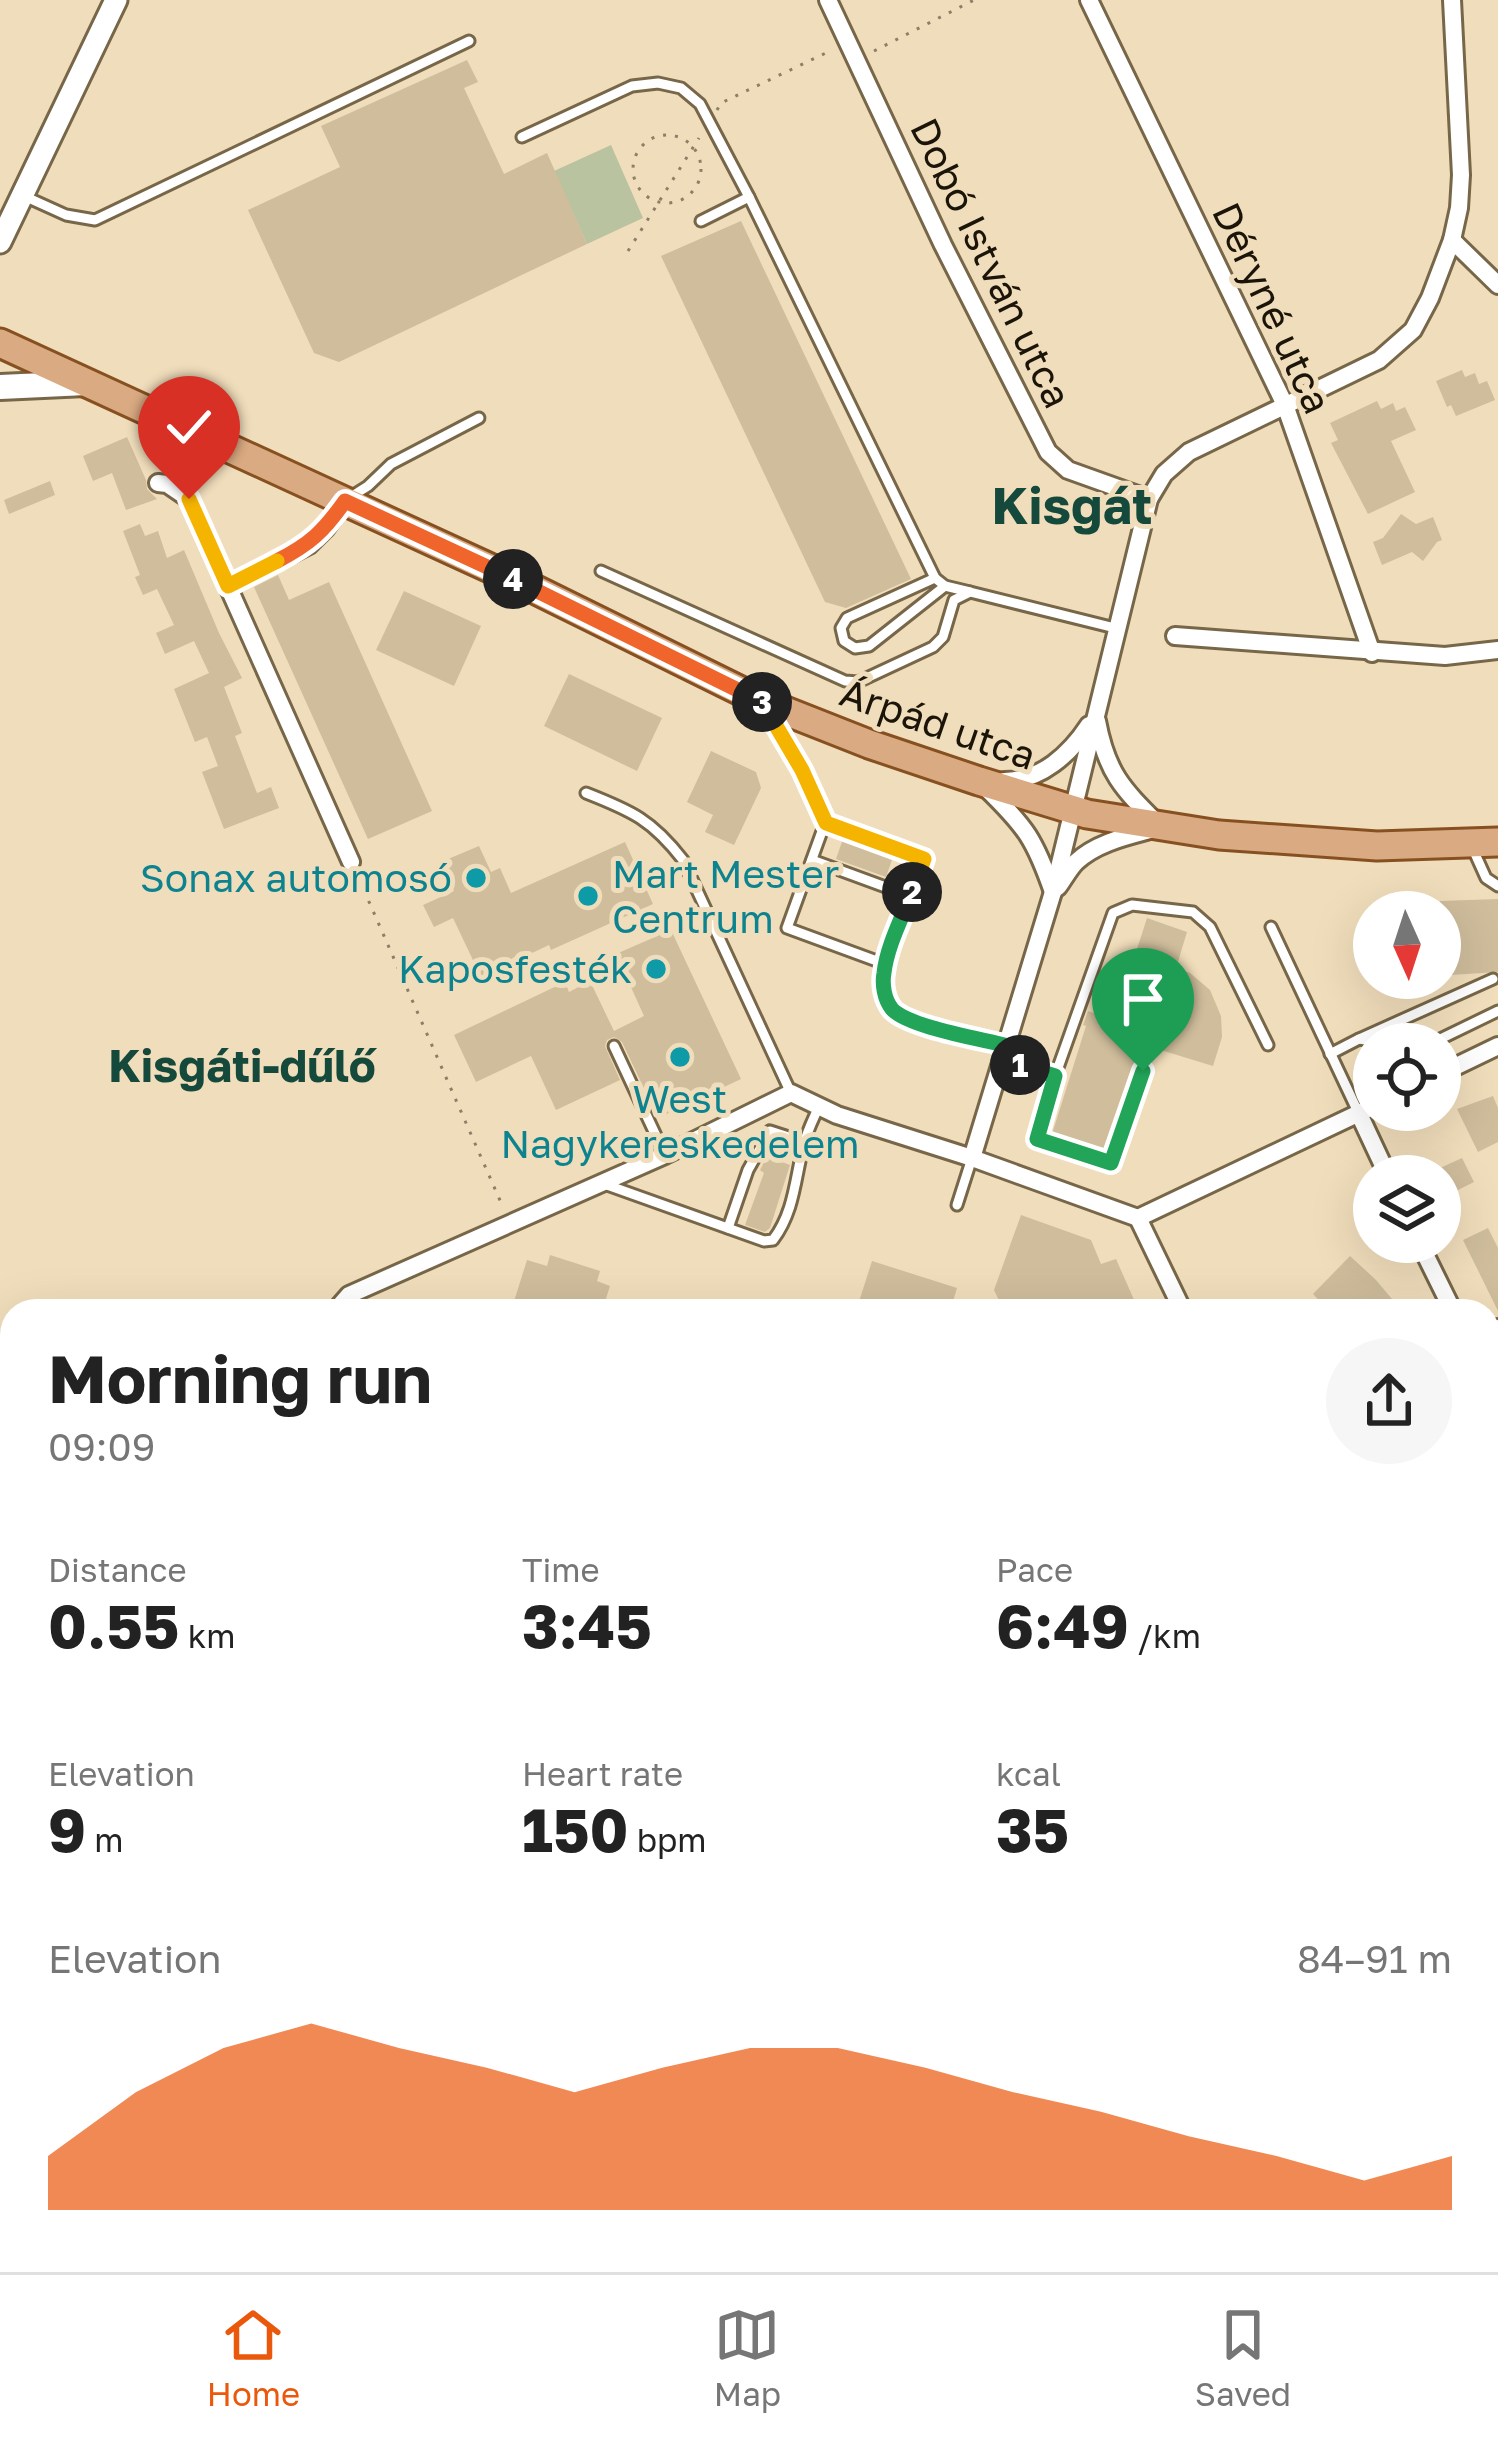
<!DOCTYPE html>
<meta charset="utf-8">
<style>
body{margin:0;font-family:"Golos Text",sans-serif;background:#f6f6f6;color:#222;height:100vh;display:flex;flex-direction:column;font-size:45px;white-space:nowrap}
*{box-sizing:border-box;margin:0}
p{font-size:39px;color:#767676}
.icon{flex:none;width:66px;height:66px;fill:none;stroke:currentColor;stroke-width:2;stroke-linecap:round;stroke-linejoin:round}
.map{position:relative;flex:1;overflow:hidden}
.details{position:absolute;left:0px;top:1299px;width:1500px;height:975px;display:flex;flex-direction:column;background:#fff;border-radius:36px 36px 0 0;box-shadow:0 12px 48px #0002}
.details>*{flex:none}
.needle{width:78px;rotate:177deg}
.buttons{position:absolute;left:1353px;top:891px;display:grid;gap:24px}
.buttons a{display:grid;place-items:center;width:108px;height:108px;border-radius:50%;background:#fff;box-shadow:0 12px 48px #0002;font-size:60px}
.pin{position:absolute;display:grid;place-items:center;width:102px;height:102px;color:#fff;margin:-123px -51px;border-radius:50% 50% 50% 0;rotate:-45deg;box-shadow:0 0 12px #0007}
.pin .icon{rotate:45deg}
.km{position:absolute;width:60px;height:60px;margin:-30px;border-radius:50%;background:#222;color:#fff;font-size:33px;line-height:60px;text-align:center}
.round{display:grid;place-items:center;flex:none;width:126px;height:126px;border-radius:63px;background:#f6f6f6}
.overview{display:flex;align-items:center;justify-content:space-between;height:204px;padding:0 48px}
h1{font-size:66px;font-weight:700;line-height:90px}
.stats{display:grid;grid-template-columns:repeat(3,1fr);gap:18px;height:204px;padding:12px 48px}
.stats div{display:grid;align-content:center}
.stats b{font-size:60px;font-weight:700}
.stats small{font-size:33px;font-weight:400}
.stats p{font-size:33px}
.chart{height:336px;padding:24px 48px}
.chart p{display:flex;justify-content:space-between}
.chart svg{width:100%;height:216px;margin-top:12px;fill:#ea580c;opacity:.7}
.menu{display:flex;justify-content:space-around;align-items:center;height:168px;border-top:3px solid #e0e0e0;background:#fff;font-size:33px;color:#767676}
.menu a{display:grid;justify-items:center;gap:6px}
.menu .current{color:#ea580c}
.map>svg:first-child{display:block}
.green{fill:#bac3a0}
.building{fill:#cfbd9c}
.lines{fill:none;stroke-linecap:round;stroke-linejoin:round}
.service-casing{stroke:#776748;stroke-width:15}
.minor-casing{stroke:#776748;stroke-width:22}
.tertiary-casing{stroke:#776748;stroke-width:27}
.secondary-casing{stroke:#776748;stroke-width:30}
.primary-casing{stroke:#875021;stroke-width:33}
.path{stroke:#8c7e67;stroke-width:3;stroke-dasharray:3 9;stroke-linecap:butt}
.service{stroke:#fff;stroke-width:9}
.minor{stroke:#fff;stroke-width:16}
.tertiary{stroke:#fff;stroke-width:21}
.secondary{stroke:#fff;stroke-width:24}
.primary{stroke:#daaa82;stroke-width:27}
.split-1-casing{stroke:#fff;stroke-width:24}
.split-2-casing{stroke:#fff;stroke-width:24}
.split-3-casing{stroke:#fff;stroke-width:24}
.split-4-casing{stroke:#fff;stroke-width:24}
.split-5-casing{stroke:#fff;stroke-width:24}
.split-6-casing{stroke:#fff;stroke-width:24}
.split-1{stroke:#22a559;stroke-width:15}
.split-2{stroke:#22a559;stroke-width:15}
.split-3{stroke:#f5b400;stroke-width:15}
.split-4{stroke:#f0652b;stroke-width:15}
.split-5{stroke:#f0652b;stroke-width:15}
.split-6{stroke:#f5b400;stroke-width:15}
.culture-dot{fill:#0f9aa8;stroke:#f0ddbb;stroke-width:4.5}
.labels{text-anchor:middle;stroke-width:10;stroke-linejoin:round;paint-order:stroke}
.street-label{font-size:39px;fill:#1b1408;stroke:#f0ddbb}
.culture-label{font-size:39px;fill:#0d838f;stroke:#f0ddbb;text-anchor:end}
.quarter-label{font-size:45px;font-weight:bold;fill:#14493c;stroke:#f0ddbb}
.district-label{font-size:51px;font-weight:bold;fill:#14493c;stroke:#f0ddbb}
</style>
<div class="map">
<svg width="1498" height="2272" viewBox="0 0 1498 2272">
<rect width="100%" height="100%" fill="#f0ddbb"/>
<!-- green -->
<path class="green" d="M611 145 643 218 587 244 554 171Z"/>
<!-- building -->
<g class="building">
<path d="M467 60 478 82 464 88 504 174 547 153 587 244 339 362 314 353 248 210 340 167 321 126Z"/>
<path d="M741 221 911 579 846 608 825 602 661 256Z"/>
<path d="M1462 370 1465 377 1475 373 1479 384 1487 381 1495 400 1456 416 1451 405 1447 407 1436 381Z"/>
<path d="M1377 401 1381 409 1393 403 1396 411 1405 407 1416 430 1391 441 1415 492 1368 514 1331 443 1338 440 1330 423Z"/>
<path d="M127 437 146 480 147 489 157 499 126 510 112 473 93 481 83 456Z"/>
<path d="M50 481 55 495 9 514 4 500Z"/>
<path d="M1401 514 1416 524 1433 517 1442 540 1437 542 1423 561 1412 552 1382 565 1373 542 1383 538Z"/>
<path d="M140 524 145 536 158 531 167 558 184 550 219 633 242 678 224 687 242 733 235 736 257 793 271 787 279 808 224 829 202 772 218 766 207 737 195 742 174 689 209 673 194 641 165 654 156 633 174 625 157 589 143 595 135 577 140 575 123 531Z"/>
<path d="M278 575 289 600 329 582 432 811 368 839 254 587Z"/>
<path d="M404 591 481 626 454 686 376 650Z"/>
<path d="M569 674 662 718 637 771 544 726Z"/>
<path d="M711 751 756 772 761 788 734 845 705 832 713 815 687 802Z"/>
<path d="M843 839 893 857 886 877 836 859Z"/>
<path d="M625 842 653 904 551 950 549 945 481 977 453 918 434 927 423 905 454 891 441 862 479 846 491 872 500 868 511 893Z"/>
<path d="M1498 899V972L1451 975 1440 951V901Z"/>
<path d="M1147 918 1187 932 1176 968 1190 973 1210 990 1221 1016 1222 1037 1213 1066 1141 1044 1105 1152 1052 1134 1086 1026 1083 1025 1088 1011 1114 1020Z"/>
<path d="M671 930 741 1079 658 1118 622 1042 614 1037 607 1040 605 1046 620 1080 556 1110 531 1056 476 1082 454 1035 565 982 569 992 590 981 614 1031 644 1016 616 954Z"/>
<path d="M1493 1096 1498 1108V1142L1478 1152 1457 1109Z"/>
<path d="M774 1143 788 1148 782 1162 790 1165 770 1228 765 1232 745 1225 764 1173 760 1170Z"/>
<path d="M1462 1158 1474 1182 1450 1194 1438 1169Z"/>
<path d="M1021 1215 1091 1240 1101 1264 1116 1259 1139 1311H1004L994 1290Z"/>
<path d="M1488 1228 1498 1248V1311L1463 1240Z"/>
<path d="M550 1255 600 1271 597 1281 610 1286 602 1311H511L527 1260 547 1266Z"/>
<path d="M1350 1256 1376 1280 1402 1311H1329L1313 1294Z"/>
<path d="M872 1261 957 1288 950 1311H856Z"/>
</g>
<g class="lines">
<!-- service casing -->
<g class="service-casing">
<g id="service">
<path d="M522 137 632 86 658 83 681 88 700 104 749 197 935 578 945 586 970 592"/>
<path d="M24 196 66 215 95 220 469 41"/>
<path d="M701 221 749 197"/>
<path d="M349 498 368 486 391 464 479 418"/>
<path d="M601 571 845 681 858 682 933 647 943 637 954 600 970 592 1119 629"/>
<path d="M935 578 847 618 841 628 844 641 855 648 869 646 945 586"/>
<path d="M770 713 802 771 825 823"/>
<path d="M586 793C632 811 652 820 683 860L791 1093"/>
<path d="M1472 847 1486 878 1498 886"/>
<path d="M812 860 910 896"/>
<path d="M1271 927 1359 1114"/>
<path d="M885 964 787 928 825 823 924 859 885 964C882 979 881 999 894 1011 910 1028 983 1040 1008 1046"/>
<path d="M1359 1039 1493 979"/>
<path d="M1430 1044 1498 1011"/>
<path d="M614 1046 665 1155"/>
<path d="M1330 1054 1359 1039 1392 1044"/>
<path d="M1004 1060 1055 1076 1037 1139 1111 1163 1143 1071"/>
<path d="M1055 1076 1113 913 1132 905 1193 912 1210 927 1268 1045"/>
<path d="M607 1185 764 1241 773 1240C795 1211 795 1177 804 1144 807 1131 814 1118 819 1106"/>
<path d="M957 1205 972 1158"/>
<path d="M728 1228 748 1170 770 1131 804 1142"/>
</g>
</g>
<!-- minor casing -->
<g class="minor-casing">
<g id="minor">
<path d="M828 0 943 245 1048 452 1068 470 1149 499"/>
<path d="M1089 0 1285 405 1372 653"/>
<path d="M1452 240 1498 285"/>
<path d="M158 483 167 484 189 499 351 862"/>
<path d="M228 586 309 545 326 528 345 501"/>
<path d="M1175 636 1445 656 1498 650"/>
<path d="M1004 781C1041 781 1070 754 1089 725"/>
<path d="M987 789C1026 827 1035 840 1053 892"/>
<path d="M1058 887C1064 879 1069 869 1076 862 1098 841 1133 835 1161 827 1124 790 1107 775 1097 721"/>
<path d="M1440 1074 1498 1046"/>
<path d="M1359 1114 1388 1176"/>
<path d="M972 1158 1053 892 1149 499 1164 474 1189 452 1379 360 1413 330 1430 298 1452 240 1459 208 1461 175 1452 0"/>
<path d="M1138 1218 1183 1311"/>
<path d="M1419 1242 1453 1311"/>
<path d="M335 1311 349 1295 665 1155 791 1093 837 1115 972 1158 1138 1218 1374 1106"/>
<path d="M1488 1332 1498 1328"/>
<path d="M1488 1382 1498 1403"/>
<path d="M1488 1661 1498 1660"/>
<path d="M1 1951 12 1957"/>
<path d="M0 2010 12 1985"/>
<path d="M1488 2019 1498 2006"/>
<path d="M1488 2088 1498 2099"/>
<path d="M0 2238 12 2243"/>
<path d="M60 2262 85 2272"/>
<path d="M247 2262 266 2272"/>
<path d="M191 2272 211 2262"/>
<path d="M597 2272 600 2262"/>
<path d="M1244 2272V2262"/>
</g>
</g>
<!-- tertiary casing -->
<g class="tertiary-casing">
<path id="tertiary" d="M0 242 116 0"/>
</g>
<!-- secondary casing -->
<g class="secondary-casing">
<path id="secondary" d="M0 387 86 383"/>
</g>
<!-- primary casing -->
<g class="primary-casing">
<path id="primary" d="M0 343 516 580 765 703 869 744 979 781 1087 814 1219 835 1377 846 1498 842"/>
</g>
<!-- path -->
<g class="path">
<path d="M874 51 974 0"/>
<path d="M717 110 721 103 830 51"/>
<circle cx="667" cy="169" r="34"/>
<path d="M628 251 699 138"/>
<path d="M359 879 502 1205"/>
</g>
<!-- service -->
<use href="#service" class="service"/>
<!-- minor -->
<use href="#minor" class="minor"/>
<!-- tertiary -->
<use href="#tertiary" class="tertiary"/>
<!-- secondary -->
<use href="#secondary" class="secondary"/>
<!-- primary -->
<use href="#primary" class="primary"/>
</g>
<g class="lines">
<!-- split-1 casing -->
<g class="split-1-casing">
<path id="split-1" d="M1020 1065 1055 1076 1037 1139 1111 1163 1143 1071"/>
</g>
<!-- split-2 casing -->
<g class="split-2-casing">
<path id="split-2" d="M912 892C902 918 887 946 884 973 882 984 884 999 892 1009 908 1027 982 1039 1008 1046L1004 1060 1020 1065"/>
</g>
<!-- split-3 casing -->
<g class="split-3-casing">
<path id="split-3" d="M762 702 802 770 826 823 924 859 912 892"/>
</g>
<!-- split-4 casing -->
<g class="split-4-casing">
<path id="split-4" d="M513 579 762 702"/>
</g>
<!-- split-5 casing -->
<g class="split-5-casing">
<path id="split-5" d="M277 561C310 544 323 532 345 501L513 579"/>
</g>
<!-- split-6 casing -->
<g class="split-6-casing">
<path id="split-6" d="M189 499 228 586 277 561"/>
</g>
<!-- split-1 -->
<use href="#split-1" class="split-1"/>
<!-- split-2 -->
<use href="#split-2" class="split-2"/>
<!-- split-3 -->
<use href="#split-3" class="split-3"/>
<!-- split-4 -->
<use href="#split-4" class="split-4"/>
<!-- split-5 -->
<use href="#split-5" class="split-5"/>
<!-- split-6 -->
<use href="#split-6" class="split-6"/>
</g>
<!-- markers -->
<g class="culture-dot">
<circle cx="476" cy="878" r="12"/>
<circle cx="588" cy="896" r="12"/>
<circle cx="656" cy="969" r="12"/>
<circle cx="680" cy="1057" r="12"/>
</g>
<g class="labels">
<!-- street labels -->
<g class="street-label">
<text transform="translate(991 263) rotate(64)" y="14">Dobó István utca</text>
<text transform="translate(1272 308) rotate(65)" y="14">Déryné utca</text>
<text transform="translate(938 724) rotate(19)" y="14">Árpád utca</text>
</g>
<!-- culture labels -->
<g class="culture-label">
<text x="612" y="888" text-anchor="start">Mart Mester<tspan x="612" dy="45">Centrum</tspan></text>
<text x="452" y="892">Sonax automosó</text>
<text x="632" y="983">Kaposfesték</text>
<text x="680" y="1113" text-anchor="middle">West<tspan x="680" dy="45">Nagykereskedelem</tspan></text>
</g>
<!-- quarter labels -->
<g class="quarter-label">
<text x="242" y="1082">Kisgáti-dűlő</text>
</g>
<!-- district labels -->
<g class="district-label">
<text x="1072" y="524">Kisgát</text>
</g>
</g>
</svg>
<div class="buttons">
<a><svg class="needle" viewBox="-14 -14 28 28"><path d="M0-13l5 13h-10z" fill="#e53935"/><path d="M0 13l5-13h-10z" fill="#767676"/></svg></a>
<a><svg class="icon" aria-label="locate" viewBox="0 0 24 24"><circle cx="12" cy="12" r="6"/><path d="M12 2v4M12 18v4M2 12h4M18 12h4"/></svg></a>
<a><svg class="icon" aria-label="layers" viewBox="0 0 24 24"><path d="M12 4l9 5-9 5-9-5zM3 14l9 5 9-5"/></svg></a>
</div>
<div class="pin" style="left:1143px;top:1071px;background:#1e9e55"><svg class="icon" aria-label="arrive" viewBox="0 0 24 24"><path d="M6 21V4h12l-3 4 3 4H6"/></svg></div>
<div class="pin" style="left:189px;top:499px;background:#d93025"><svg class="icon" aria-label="check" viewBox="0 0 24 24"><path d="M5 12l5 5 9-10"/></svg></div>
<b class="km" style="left:1020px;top:1065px">1</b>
<b class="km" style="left:912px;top:892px">2</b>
<b class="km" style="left:762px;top:702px">3</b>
<b class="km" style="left:513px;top:579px">4</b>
<section class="details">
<div class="overview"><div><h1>Morning run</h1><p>09:09</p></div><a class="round"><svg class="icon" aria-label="share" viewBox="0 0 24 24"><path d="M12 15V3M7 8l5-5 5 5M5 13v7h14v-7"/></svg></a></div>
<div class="stats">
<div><p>Distance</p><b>0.55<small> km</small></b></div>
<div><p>Time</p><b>3:45</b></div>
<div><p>Pace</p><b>6:49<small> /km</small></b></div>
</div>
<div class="stats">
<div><p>Elevation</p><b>9<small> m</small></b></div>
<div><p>Heart rate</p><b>150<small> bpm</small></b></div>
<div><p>kcal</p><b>35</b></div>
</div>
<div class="chart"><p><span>Elevation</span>84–91 m</p>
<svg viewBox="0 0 160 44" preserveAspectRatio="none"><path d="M0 44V33L10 20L20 11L30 6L40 11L50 15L60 20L70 15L80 11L90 11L100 15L110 20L120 24L130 29L140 33L150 38L160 33V44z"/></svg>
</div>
</section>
</div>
<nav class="menu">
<a class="current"><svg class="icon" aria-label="home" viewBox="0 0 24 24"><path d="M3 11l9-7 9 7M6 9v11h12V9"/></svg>Home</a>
<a><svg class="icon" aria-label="map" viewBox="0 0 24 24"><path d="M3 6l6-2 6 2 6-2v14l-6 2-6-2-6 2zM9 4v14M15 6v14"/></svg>Map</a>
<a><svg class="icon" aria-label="saved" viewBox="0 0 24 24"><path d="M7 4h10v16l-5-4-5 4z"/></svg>Saved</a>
</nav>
